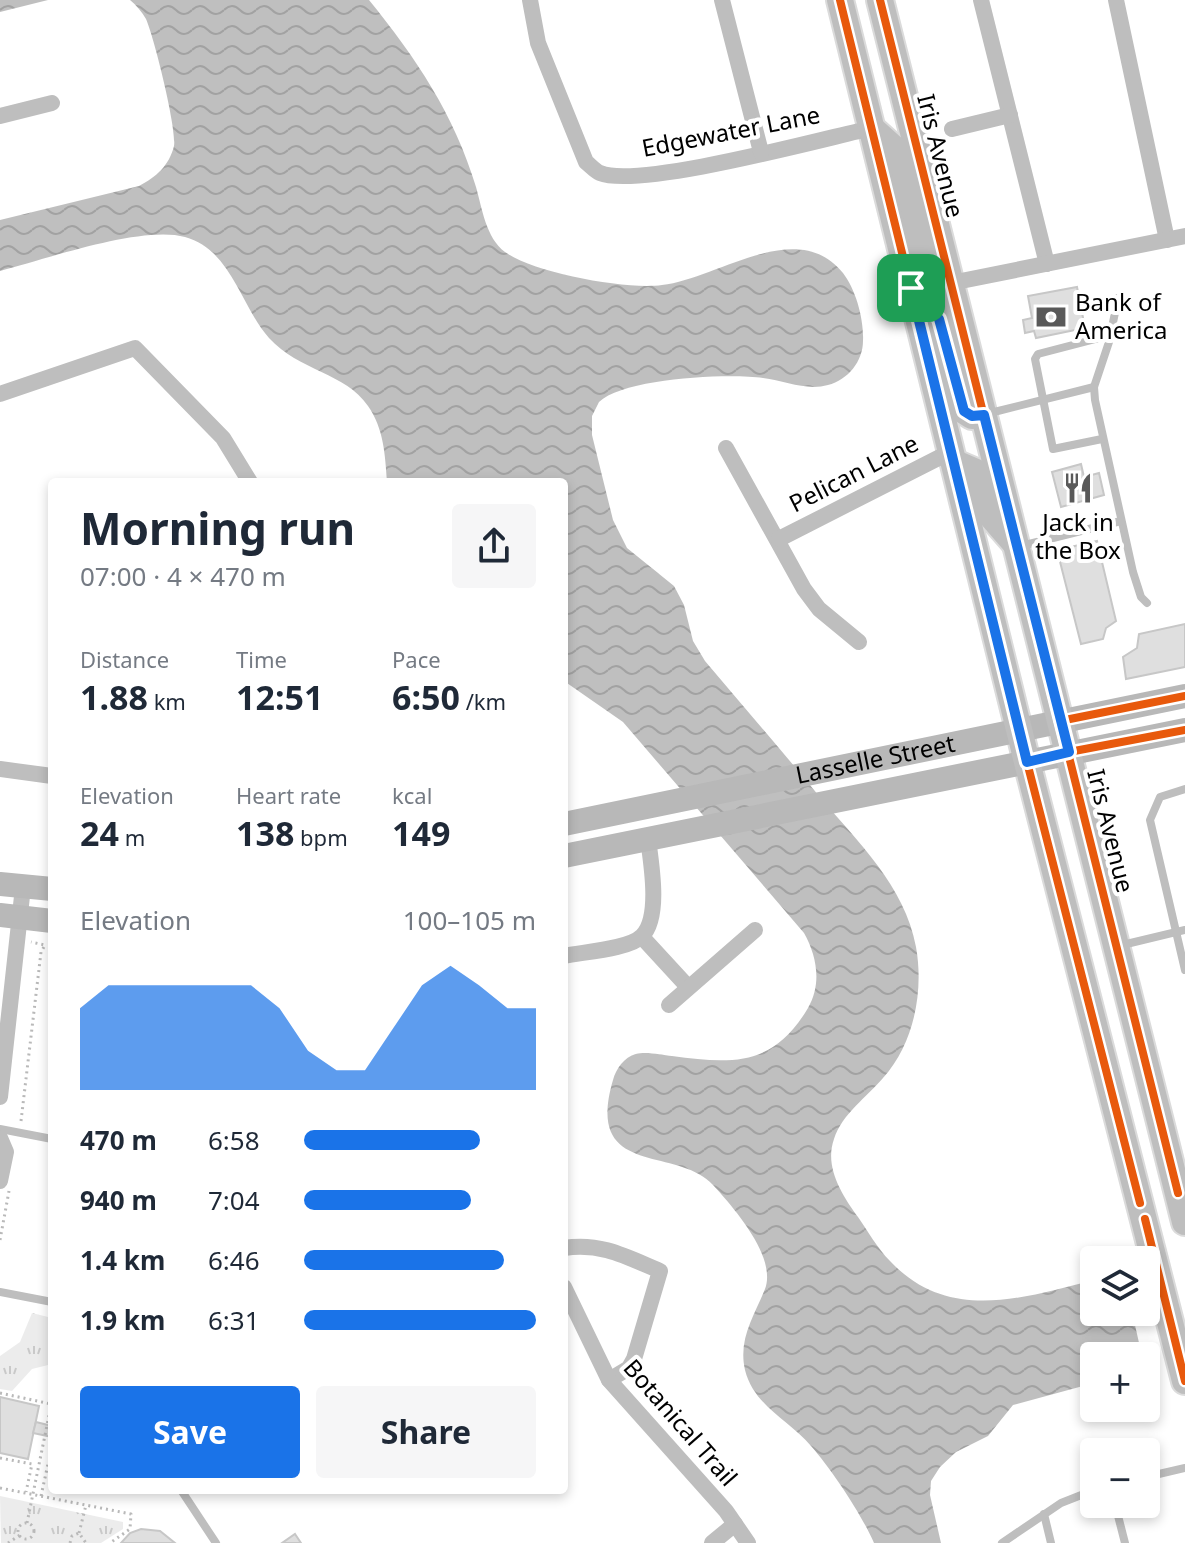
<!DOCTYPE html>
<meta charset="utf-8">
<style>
body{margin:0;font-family:"Noto Sans",sans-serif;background:#f6f6f7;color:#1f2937;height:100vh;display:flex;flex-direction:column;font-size:30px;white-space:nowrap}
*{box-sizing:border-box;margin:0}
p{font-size:26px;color:#747a83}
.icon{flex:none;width:44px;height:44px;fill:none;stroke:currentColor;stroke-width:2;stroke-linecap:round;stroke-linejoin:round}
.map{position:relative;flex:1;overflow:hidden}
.details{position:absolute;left:48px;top:478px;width:520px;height:1016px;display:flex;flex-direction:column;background:#fff;border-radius:8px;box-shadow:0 4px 12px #0003}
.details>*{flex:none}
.controls{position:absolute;left:1080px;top:1246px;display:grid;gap:16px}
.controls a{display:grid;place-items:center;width:80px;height:80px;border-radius:8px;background:#fff;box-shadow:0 4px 12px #0003;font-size:40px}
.pin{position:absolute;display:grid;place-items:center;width:68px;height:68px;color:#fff;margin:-34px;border-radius:16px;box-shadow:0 4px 12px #0006}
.round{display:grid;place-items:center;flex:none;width:84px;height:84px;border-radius:8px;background:#f6f6f7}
.head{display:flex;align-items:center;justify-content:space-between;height:136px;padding:0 32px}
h1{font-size:44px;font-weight:700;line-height:60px}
.metrics{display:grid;grid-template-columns:repeat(3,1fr);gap:12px;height:136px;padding:8px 32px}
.metrics div{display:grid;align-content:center}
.metrics b{font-size:34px;font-weight:700}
.metrics small{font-size:22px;font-weight:400}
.metrics p{font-size:22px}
.chart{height:224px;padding:16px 32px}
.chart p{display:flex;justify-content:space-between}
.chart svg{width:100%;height:144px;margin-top:8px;fill:#1a73e8;opacity:.7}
.cta{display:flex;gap:16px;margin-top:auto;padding:16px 32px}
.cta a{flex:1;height:92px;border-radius:8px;background:#1a73e8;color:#fff;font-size:32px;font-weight:700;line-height:92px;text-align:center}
.cta a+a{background:#f6f6f7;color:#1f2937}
ul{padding:0 32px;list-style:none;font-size:26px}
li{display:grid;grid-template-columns:128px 96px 1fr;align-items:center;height:60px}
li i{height:20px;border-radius:10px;background:#1a73e8}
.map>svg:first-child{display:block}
.grass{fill:url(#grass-tufts)}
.water{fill:url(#water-waves)}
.building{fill:#dfdfdf;stroke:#c7c7c7;stroke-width:2}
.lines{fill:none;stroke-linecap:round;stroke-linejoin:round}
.primary-casing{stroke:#dbdbdb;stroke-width:30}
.path{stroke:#b9b9b9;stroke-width:3;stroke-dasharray:2 4;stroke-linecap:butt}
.service{stroke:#bebebe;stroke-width:8}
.minor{stroke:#bebebe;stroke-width:16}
.secondary{stroke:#b8b8b8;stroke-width:24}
.primary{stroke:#bebebe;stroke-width:26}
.cycleway-casing{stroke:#fff;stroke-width:13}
.cycleway{stroke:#e8590c;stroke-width:8}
.route-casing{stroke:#fff;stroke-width:16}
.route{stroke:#1a73e8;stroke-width:10}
.labels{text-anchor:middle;stroke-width:8;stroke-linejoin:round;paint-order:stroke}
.street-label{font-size:24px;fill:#000;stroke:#fff}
.poi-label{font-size:24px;fill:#000;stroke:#fff;text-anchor:start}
</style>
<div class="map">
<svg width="1185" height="1543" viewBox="0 0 1185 1543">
<defs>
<pattern id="grass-tufts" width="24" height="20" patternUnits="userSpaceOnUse" patternTransform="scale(2)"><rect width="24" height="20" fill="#ececec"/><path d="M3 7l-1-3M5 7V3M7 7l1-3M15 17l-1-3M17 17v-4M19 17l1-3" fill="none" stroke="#c9c9c9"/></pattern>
<pattern id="water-waves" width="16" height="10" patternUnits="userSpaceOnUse" patternTransform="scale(2)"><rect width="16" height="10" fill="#bfbfbf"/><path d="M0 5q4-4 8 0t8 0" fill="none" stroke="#a2a2a2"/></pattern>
</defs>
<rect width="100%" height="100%" fill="#fff"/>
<!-- grass -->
<g class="grass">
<path d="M32 1313 52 1318V1364L32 1369 12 1391 0 1389V1356L20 1342Z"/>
<path d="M0 1496 123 1522V1529L101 1543H1Z"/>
</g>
<!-- water -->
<g class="water">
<path d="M0 0H48L0 12Z"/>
<path d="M130 0H369C416 58 454 114 476 187 482 208 486 238 505 252 534 273 626 290 662 285 717 279 797 216 843 273 856 290 864 319 863 341 863 361 848 380 828 385 807 391 785 381 763 378 728 373 624 378 599 402L592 416V435L613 520 627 548 674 586 684 605 693 641 705 661C743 706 782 751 819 796 857 841 905 886 916 947 924 991 914 1044 883 1078 867 1097 842 1114 834 1139 824 1167 842 1195 858 1217 868 1231 877 1248 890 1261 948 1323 1023 1298 1094 1280V1312H1132L1142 1356H1094V1383L1013 1405 988 1436 956 1452 940 1467 931 1481 930 1495 941 1543H874C862 1515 832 1470 811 1446 789 1420 754 1406 745 1370 738 1339 754 1316 765 1289 777 1257 734 1208 713 1185 676 1145 584 1179 613 1080 616 1069 624 1057 636 1054 646 1051 662 1055 672 1056 732 1064 773 1067 808 1008 822 984 817 956 804 933L623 722 564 681V482H387C385 455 384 429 368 406 346 373 299 371 269 338 241 307 231 249 185 237 142 225 46 259 0 271V220L139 186C156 177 169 166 174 146 177 129 154 37 146 19 142 12 136 5 130 0Z"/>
</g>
<!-- building -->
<g class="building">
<path d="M1077 287 1085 328 1036 338 1034 331 1025 333 1023 320 1032 318 1028 296Z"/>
<path d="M1081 464 1084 477 1099 473 1104 495 1061 507 1052 472Z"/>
<path d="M1097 541 1116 621 1106 628 1103 639 1081 644 1057 550Z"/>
<path d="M1185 624V667L1126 679 1123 657 1137 648 1139 634Z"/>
<path d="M0 1397 39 1406 28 1459 0 1453Z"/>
<path d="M36 1422 52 1426V1437L33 1433Z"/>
<path d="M141 1529 160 1531 175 1543H121L130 1533Z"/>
<path d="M295 1534 301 1543H282Z"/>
</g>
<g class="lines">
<!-- primary casing -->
<g class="primary-casing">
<g id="primary">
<path d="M840 0 1027 762 1185 1381"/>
<path d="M880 0 1185 1222"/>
<path d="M872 129 901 155 925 253 948 277"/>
<path d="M914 290 939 319 964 411 972 416 984 415"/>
<path d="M955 463 976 472 986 510 1013 541"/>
</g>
</g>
<!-- path -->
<g class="path">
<path d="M21 1121 41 952 45 945 31 942"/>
<path d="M0 1240 9 1191"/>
<path d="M0 1393 51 1404"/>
<path d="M0 1458 32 1464 26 1492"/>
<path d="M0 1488 131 1514 130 1529 110 1543"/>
<path d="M41 1496 48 1464 52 1465"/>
<path d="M27 1523 52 1401"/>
<circle cx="26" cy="1531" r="8"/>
<path d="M79 1533 86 1505"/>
<path d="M8 1543 20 1535"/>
<path d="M70 1543 72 1536 79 1533 86 1543"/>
</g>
<!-- service -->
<g class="service">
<path d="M1118 298 1109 342 1094 387 1095 400 1133 572 1141 597 1147 603"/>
<path d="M986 414 1094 387"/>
<path d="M1102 439 1053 449 1035 359 1038 354 1111 335"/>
<path d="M1021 546 1121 521"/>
<path d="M1185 789 1160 797 1150 820 1185 970"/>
<path d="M1118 946 1185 930"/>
<path d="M0 1129 52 1139"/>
<path d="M0 1292 52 1302"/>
<path d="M1146 1477 1185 1468"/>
<path d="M181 1490 216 1543"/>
<path d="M1115 1504 1125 1543"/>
<path d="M1044 1514 1051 1543"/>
<path d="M1002 1543 1061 1503 1094 1490"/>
</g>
<!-- minor -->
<g class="minor">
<path d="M530 0 538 43 586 162C590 165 595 171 600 173 639 189 822 139 872 128"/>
<path d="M722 0 761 152"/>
<path d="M981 0 1047 264"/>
<path d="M1116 0 1167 240"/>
<path d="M0 116 52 103"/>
<path d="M952 129 1010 115"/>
<path d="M951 283 1185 236"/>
<path d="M0 394 135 348 223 438 250 482"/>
<path d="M726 448 804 589 819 609 859 642"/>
<path d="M779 539 952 451"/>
<path d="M0 769 52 776"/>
<path d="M642 937 688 987"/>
<path d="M564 956C582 952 630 949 642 936 661 918 651 862 648 839"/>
<path d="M669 1005 755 930"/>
<path d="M0 1097 23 887"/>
<path d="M0 1138 6 1152 0 1181"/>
<path d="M564 1248C601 1242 627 1257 660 1271L634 1359 629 1368 609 1380"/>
<path d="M564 1287 609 1380 726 1511 748 1543"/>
<path d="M712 1543 735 1524"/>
</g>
<!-- secondary -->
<g class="secondary">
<path id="s1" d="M564 824 1185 696"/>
<path d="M564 856 1185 730"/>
<path d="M0 884 52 889"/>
<path d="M0 915 52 921"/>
</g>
<!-- primary -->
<use href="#primary" class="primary"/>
<!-- cycleway casing -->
<g class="cycleway-casing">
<g id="cycleway">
<path d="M840 0 1027 762 1140 1203"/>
<path d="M880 0 1178 1193"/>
<path d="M1060 721 1185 696"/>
<path d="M1069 752 1185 730"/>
<path d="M1145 1219 1185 1381"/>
</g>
</g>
<!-- cycleway -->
<use href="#cycleway" class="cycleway"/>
</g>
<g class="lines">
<!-- route casing -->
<g class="route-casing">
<path id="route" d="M911 288 939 319 964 411 972 416 984 415 1069 752 1027 762Z"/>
</g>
<!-- route -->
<use href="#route" class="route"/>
</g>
<!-- icons -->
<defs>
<g id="bank-bare" transform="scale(2.4)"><path d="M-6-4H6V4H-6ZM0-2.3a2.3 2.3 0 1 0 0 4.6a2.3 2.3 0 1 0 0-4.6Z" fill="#595959" stroke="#fff" stroke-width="2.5" paint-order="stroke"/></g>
<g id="restaurant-bare" transform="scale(2.4)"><path d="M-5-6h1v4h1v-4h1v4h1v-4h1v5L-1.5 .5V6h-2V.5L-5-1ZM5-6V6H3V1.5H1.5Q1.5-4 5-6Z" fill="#595959" stroke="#fff" stroke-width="2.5" paint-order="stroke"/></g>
</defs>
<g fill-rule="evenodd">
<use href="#bank-bare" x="1051" y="317"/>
<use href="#restaurant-bare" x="1078" y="488"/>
</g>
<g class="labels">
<!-- street labels -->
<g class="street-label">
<text transform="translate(731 132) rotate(-11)" y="8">Edgewater Lane</text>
<text transform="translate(940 156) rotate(76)" y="8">Iris Avenue</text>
<text transform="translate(854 474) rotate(-27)" y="8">Pelican Lane</text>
<text dy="8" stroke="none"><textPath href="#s1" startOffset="318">Lasselle Street</textPath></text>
<text transform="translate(1110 831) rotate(76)" y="8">Iris Avenue</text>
<text transform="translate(680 1423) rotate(49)" y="8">Botanical Trail</text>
</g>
<!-- poi labels -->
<g class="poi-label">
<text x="1075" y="311">Bank of<tspan x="1075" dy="28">America</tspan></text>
<text x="1078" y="531" text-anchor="middle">Jack in<tspan x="1078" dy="28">the Box</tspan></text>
</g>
</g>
</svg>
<div class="controls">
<a><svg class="icon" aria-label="layers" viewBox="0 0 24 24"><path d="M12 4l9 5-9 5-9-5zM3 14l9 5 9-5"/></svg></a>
<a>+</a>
<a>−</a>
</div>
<div class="pin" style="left:911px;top:288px;background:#1e9e55"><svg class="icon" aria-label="arrive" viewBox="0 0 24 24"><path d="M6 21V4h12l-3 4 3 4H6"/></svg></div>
<section class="details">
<div class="head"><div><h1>Morning run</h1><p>07:00 · 4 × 470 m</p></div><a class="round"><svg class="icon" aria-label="share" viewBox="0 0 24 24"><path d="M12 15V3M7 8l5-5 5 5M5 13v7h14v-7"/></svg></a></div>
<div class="metrics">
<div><p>Distance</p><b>1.88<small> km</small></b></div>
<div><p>Time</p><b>12:51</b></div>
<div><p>Pace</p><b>6:50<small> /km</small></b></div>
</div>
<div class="metrics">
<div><p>Elevation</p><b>24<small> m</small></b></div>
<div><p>Heart rate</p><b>138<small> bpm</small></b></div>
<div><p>kcal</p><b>149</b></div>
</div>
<div class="chart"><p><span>Elevation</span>100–105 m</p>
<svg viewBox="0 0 160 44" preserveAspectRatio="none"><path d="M0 44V19L10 12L20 12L30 12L40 12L50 12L60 12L70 19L80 32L90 38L100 38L110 25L120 12L130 6L140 12L150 19L160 19V44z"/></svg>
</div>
<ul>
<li><b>470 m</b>6:58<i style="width:76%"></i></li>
<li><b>940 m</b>7:04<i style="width:72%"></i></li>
<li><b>1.4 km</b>6:46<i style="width:86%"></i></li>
<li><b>1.9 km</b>6:31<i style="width:100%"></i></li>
</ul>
<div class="cta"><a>Save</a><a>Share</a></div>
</section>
</div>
